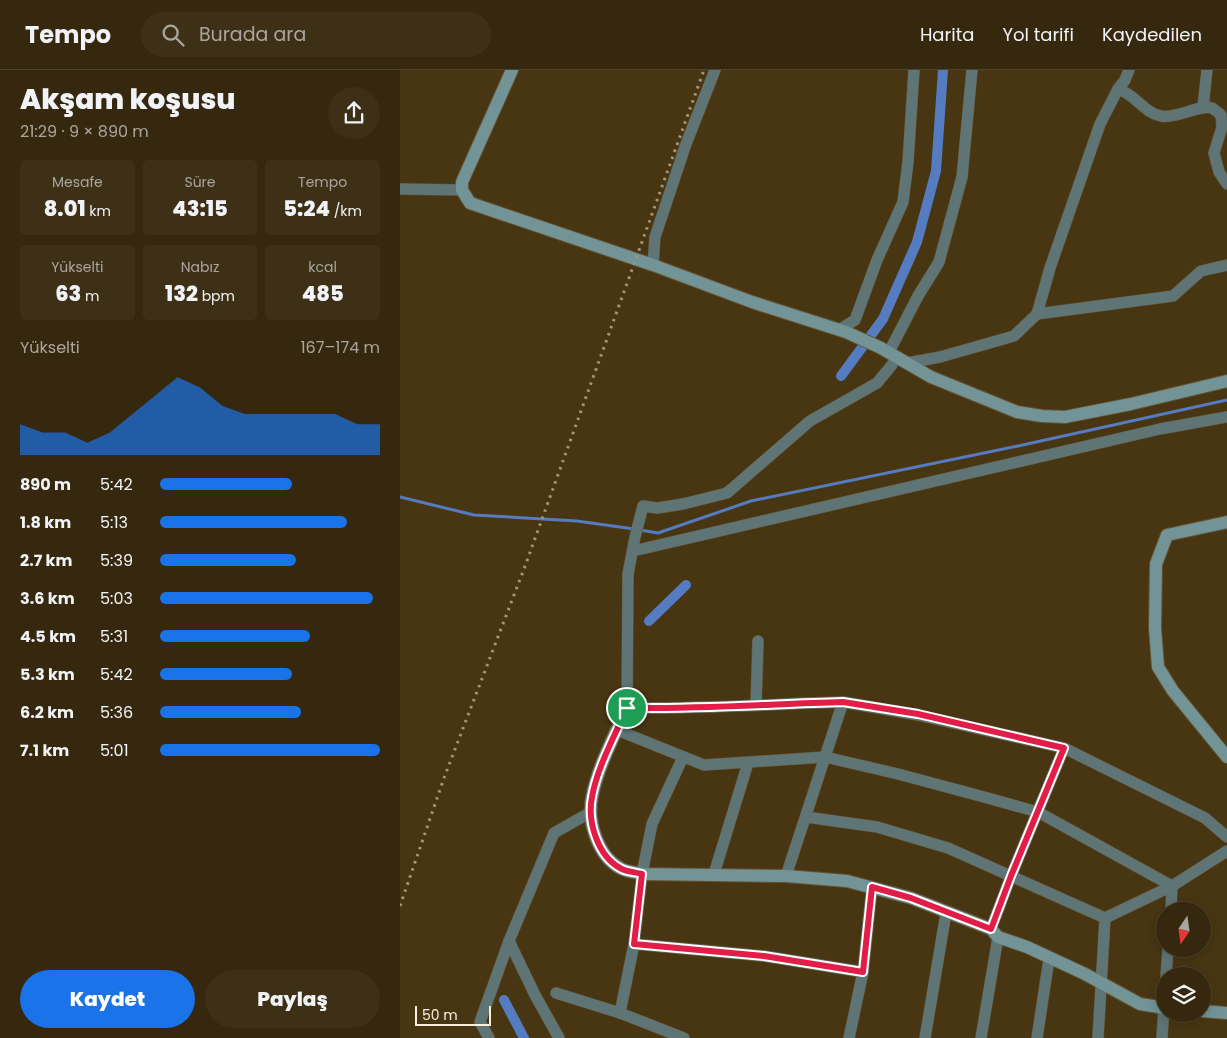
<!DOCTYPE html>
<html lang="tr">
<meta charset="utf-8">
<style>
body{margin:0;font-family:Poppins,sans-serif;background:#3d3017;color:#f1f3f6;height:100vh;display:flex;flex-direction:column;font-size:19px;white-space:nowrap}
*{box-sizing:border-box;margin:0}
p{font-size:16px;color:#aaa69e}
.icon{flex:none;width:28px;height:28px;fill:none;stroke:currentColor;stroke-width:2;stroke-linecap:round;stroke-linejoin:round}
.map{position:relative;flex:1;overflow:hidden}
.sheet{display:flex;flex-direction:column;background:#36280e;width:400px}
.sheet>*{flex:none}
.needle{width:32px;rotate:193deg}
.controls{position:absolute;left:756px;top:832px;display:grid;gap:10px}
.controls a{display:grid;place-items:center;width:55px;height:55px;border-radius:50%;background:#36280e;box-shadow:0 2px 12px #0003,0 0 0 1px #50442e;font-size:25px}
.scale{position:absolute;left:15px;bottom:12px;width:76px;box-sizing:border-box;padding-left:5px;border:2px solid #f9eeda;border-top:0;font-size:14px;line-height:18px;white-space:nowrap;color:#f9eeda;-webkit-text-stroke:4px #483612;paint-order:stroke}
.pin{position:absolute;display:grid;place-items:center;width:42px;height:42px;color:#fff;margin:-21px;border:2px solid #fff;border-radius:50%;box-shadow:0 1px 5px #0007}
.round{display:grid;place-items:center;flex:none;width:52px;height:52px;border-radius:26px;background:#3d3017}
.overview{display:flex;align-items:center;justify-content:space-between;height:85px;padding:0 20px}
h1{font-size:28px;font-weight:800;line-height:38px}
.stats{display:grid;grid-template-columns:repeat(3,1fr);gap:8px;height:85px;padding:5px 20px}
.stats div{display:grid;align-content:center;border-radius:5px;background:#3d3017;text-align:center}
.stats b{font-size:21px;font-weight:800}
.stats small{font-size:14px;font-weight:400}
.stats p{font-size:14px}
.chart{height:140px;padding:10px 20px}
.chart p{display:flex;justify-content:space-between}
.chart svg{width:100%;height:90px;margin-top:5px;fill:#1a73e8;opacity:.7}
.action{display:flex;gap:10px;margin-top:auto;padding:10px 20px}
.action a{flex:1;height:58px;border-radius:30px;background:#1a73e8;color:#fff;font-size:20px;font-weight:800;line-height:58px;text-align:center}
.action a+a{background:#3d3017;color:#f1f3f6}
ul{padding:0 20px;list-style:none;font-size:16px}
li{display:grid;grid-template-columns:80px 60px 1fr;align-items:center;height:38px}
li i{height:12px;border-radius:6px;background:#1a73e8}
header{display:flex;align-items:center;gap:30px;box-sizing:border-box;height:70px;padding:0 25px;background:#36280e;border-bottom:1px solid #50442e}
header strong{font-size:24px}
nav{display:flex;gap:28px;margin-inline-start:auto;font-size:18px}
.search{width:350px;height:45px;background:#3d3017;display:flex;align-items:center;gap:12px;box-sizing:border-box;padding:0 18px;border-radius:28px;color:#aaa69e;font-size:19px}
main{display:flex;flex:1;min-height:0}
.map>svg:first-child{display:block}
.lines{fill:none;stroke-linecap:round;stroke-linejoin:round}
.stream{stroke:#557bc0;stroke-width:3}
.canal{stroke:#557bc0;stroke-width:10}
.street-casing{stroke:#645332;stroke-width:12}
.secondary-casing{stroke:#645332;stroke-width:14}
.street{stroke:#5e7475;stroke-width:11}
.secondary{stroke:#729497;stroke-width:12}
.rail{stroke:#a4967a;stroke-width:3;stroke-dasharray:2.5 5;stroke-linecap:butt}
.route-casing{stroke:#fff;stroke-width:10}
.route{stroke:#e11d48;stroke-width:6}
</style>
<header>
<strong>Tempo</strong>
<div class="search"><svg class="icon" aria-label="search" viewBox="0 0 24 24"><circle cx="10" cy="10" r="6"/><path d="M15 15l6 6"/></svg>Burada ara</div>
<nav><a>Harita</a><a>Yol tarifi</a><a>Kaydedilen</a></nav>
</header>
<main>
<section class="sheet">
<div class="overview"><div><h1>Akşam koşusu</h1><p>21:29 · 9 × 890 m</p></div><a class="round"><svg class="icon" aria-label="share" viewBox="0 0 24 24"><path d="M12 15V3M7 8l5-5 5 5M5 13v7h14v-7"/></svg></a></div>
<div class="stats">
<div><p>Mesafe</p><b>8.01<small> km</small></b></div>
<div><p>Süre</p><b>43:15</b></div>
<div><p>Tempo</p><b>5:24<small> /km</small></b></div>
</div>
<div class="stats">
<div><p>Yükselti</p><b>63<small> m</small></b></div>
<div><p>Nabız</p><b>132<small> bpm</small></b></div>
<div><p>kcal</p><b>485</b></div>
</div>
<div class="chart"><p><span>Yükselti</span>167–174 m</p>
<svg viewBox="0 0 160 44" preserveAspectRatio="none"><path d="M0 44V29L10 33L20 33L30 38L40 33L50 24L60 15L70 6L80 11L90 20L100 24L110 24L120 24L130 24L140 24L150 29L160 29V44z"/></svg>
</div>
<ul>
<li><b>890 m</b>5:42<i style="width:60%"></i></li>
<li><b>1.8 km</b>5:13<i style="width:85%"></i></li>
<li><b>2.7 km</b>5:39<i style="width:62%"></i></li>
<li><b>3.6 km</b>5:03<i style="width:97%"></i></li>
<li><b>4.5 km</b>5:31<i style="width:68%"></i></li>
<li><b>5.3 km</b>5:42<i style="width:60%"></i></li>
<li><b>6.2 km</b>5:36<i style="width:64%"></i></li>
<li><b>7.1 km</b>5:01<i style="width:100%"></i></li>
</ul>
<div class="action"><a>Kaydet</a><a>Paylaş</a></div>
</section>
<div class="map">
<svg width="827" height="968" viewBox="0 0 827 968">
<rect width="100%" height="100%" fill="#483612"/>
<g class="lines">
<!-- stream -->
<g class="stream">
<path d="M0 427 74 445 177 451 234 459"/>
<path d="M240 460 258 463 351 431 618 376 827 330"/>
</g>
<!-- canal -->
<g class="canal">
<path d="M441 306 483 249 517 172 536 101 543 0"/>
<path d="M249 551 286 515"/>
<path d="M104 930 124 968"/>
</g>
<!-- street casing -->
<g class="street-casing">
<g id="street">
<path d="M718 19C735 24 744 43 761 46 776 49 800 34 812 38 815 40 819 43 821 45L822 57 814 83 819 102 827 114"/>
<path d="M803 37 807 0"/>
<path d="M0 119 62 120"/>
<path d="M253 195 255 167 286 74 315 0"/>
<path d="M637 244 773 226 801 201 827 195"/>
<path d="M439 260 455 250 477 190 503 132 508 92 514 0"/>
<path d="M489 282 518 226 539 192 562 107 572 0"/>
<path d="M507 293 540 287 614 266 637 244 650 198 700 54 718 19 725 10 729 0"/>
<path d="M233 481 760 359 827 347"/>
<path d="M443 632C371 634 299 639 227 638L228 504 235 467 243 436 257 438 283 434 327 423 410 351 477 313 491 296 497 287"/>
<path d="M356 635 358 571"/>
<path d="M217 660 304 695 425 687 498 704 584 727 638 742 772 816"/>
<path d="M406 747 477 757 548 778 705 848"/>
<path d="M314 804 348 693"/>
<path d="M386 806 443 632 518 645 664 678 805 748 827 767"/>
<path d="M771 841 772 816"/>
<path d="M591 859 611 806 664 678"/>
<path d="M234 874 364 886 463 902"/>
<path d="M766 906 768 879"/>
<path d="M156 923 220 943 284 968"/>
<path d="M220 943 234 874 242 804 252 754 283 687"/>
<path d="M89 968 80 952 109 871"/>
<path d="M159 968 135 925 109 871 154 763 191 742"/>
<path d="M449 968 463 902 472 817"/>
<path d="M525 968 546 843"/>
<path d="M581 968 598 867"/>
<path d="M637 968 649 889"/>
<path d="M698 968 705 848 772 816 827 781"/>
<path d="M762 968 765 921"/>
</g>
</g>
<!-- secondary casing -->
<g class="secondary-casing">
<g id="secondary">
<path d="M112 0 62 112V120L70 133 253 195 352 232 446 262 481 278 531 307 617 342 642 346 665 347 731 334 827 311"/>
<path d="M827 452 767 465 756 494 755 558 758 597 773 621 827 687"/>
<path d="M227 638C215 664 197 699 192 727 187 752 198 786 220 798 226 802 235 802 242 804L386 806 447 811 511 828 591 859 598 867 627 877 685 904 740 934 765 938"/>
<path d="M802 941 827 943"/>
</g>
</g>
<!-- street -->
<use href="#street" class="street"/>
<!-- secondary -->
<use href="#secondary" class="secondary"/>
<!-- rail -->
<path class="rail" d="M0 836 44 708 124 499 304 0"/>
</g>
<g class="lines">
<!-- route casing -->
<g class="route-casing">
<path id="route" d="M443 632 518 644 664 678 611 806 591 859 511 828 472 817 463 902 364 886 234 874 242 804C235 802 226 802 220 798 198 786 187 752 192 727 197 698 215 665 227 638 299 639 371 634 443 632Z"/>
</g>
<!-- route -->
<use href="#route" class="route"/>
</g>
</svg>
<div class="controls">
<a><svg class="needle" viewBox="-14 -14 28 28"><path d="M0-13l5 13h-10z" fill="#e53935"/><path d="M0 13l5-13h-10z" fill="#aaa69e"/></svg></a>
<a><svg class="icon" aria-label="layers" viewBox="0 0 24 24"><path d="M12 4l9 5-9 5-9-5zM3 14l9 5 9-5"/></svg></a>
</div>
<div class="scale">50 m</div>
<div class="pin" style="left:227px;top:638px;background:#1e9e55"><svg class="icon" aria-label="arrive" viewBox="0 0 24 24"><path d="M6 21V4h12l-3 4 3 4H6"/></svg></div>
</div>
</main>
